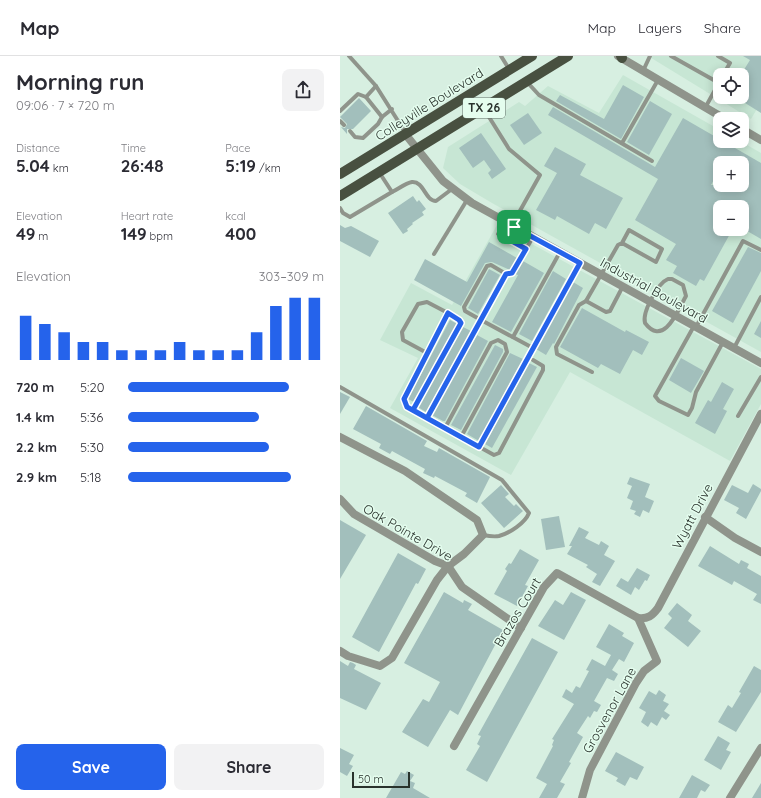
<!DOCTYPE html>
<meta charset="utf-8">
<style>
body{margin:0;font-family:Quicksand,sans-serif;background:#f2f2f3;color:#2b2b33;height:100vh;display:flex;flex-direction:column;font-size:15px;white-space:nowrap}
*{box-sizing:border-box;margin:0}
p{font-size:13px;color:#7c7c81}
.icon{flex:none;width:22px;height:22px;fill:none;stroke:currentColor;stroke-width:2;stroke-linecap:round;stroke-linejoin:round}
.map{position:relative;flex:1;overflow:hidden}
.details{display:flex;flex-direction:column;background:#fff;width:340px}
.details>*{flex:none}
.controls{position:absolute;left:373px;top:12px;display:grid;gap:8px}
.controls a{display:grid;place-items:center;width:36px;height:36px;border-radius:8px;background:#fff;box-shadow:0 2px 10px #0003;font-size:20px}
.scale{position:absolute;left:12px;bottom:10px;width:58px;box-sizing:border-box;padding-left:4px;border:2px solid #29322c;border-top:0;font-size:11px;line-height:14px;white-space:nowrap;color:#29322c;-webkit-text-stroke:3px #e4fdee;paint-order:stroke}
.pin{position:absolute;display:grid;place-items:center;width:34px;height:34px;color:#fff;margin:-17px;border-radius:8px;box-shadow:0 2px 6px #0006}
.round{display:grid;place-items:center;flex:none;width:42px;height:42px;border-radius:8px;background:#f2f2f3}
.overview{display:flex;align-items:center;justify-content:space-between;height:68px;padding:0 16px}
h1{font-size:22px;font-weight:700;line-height:30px}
.stats{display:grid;grid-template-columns:repeat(3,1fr);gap:6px;height:68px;padding:4px 16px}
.stats div{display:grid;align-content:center}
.stats b{font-size:17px;font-weight:700}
.stats small{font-size:11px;font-weight:400}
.stats p{font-size:11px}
.chart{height:112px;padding:8px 16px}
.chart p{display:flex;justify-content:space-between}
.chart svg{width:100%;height:72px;margin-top:4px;stroke:#2563eb;stroke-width:6}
.action{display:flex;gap:8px;margin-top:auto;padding:8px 16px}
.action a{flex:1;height:46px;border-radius:8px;background:#2563eb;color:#fff;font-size:16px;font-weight:700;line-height:46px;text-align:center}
.action a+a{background:#f2f2f3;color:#2b2b33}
ul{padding:0 16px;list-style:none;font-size:13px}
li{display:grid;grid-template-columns:64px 48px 1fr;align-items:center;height:30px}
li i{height:10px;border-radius:5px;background:#2563eb}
header{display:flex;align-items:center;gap:24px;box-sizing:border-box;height:56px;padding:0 20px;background:#fff;border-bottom:1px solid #e1e1e2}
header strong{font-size:19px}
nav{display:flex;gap:22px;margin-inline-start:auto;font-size:14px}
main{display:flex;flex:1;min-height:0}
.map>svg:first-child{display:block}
.built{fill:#c7e6d4;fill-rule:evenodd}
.building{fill:#a2bfbc;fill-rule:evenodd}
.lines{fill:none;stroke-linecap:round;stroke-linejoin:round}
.service{stroke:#8f948b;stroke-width:4}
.minor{stroke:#8f948b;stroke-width:8}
.primary{stroke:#485040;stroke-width:10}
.route-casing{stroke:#fff;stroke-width:8}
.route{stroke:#2563eb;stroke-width:5}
.labels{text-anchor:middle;stroke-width:3;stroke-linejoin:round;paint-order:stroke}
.shield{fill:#e4fdee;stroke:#616f66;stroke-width:1}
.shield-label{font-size:12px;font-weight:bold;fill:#29322c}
.street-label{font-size:13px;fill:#29322c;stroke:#e4fdee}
</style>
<header>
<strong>Map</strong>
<nav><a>Map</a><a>Layers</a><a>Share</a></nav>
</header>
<main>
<section class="details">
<div class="overview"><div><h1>Morning run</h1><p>09:06 · 7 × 720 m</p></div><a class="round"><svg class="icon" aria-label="share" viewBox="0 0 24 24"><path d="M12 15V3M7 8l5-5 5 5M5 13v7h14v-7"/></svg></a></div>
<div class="stats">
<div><p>Distance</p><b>5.04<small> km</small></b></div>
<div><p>Time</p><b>26:48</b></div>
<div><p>Pace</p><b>5:19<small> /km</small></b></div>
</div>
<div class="stats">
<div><p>Elevation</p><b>49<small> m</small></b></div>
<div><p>Heart rate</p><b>149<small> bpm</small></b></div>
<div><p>kcal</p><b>400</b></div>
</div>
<div class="chart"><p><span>Elevation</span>303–309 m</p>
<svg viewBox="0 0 160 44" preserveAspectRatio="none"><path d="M5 44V17M15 44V22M25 44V27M35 44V33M45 44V33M55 44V38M65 44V38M75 44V38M85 44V33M95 44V38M105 44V38M115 44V38M125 44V27M135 44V11M145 44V6M155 44V6"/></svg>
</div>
<ul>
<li><b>720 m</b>5:20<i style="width:82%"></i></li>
<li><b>1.4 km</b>5:36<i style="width:67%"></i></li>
<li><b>2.2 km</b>5:30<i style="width:72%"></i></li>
<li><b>2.9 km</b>5:18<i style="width:83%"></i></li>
</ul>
<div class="action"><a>Save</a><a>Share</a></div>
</section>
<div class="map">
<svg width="421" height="742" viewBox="0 0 421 742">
<rect width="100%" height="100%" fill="#d7efe1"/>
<!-- built -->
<g class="built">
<path d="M308 0H421V46L411 63ZM380 19H402V41H380Z"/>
<path d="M283 19 380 74V85H400L421 97V296L152 147 120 128 103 112 108 91 179 46 185 50 208 30 259 57ZM380 107H402V129H380ZM380 151H402V173H380Z"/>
<path d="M157 169 421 313V348L390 405 230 316 171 419 50 352 78 302 40 284 71 227 112 249Z"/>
</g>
<!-- building -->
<g class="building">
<path d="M403 0H421V57L402 45V17L410 4Z"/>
<path d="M283 29 304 41 281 83 216 45 220 39 264 63Z"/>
<path d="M19 42 31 55 13 73H7V78L1 71 5 72 7 68 0 61Z"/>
<path d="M310 45 332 58 309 99 287 86Z"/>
<path d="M213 51 315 111 343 62 421 107V183L402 172V151H380V173H386L391 176 364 225 360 223 356 230 333 217 337 210 326 204 336 188 295 164 318 123 208 59ZM380 107H402V129H371L380 113Z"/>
<path d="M188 57 202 77 184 89 170 69Z"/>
<path d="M141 77 166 113 152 123 148 117 151 114 144 104 133 112 119 92Z"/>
<path d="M215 91 246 108 240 119 283 142 266 173 255 167 249 178 217 160 215 164 196 154 217 117 204 110Z"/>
<path d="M73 140 77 146 79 144 86 153 82 156 84 159 72 167 73 168 67 173 68 175 63 178 48 157Z"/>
<path d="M0 169 5 172 11 170 39 185 30 201 0 185Z"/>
<path d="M149 186 177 202 170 214 152 206 145 207 121 250 74 224 85 203 127 226Z"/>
<path d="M408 191 421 197V215L393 267 372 255Z"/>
<path d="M183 205 204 217 171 276 152 266 178 219 175 218Z"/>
<path d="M149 213 160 219 138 258 128 252Z"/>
<path d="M213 215 226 223 192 285 179 278Z"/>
<path d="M233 226 243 232 214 288 213 287 206 299 196 293Z"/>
<path d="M242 252 285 276 286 274 309 286 302 299 293 294 280 318 261 308 258 312 220 291Z"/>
<path d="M110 264 117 268 74 346 68 343Z"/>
<path d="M421 265V282L414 278Z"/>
<path d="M123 271 131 275 86 356 78 351Z"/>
<path d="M137 279 148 285 105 365H103L92 359Z"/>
<path d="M155 289 163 293V296L121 374 111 369Z"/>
<path d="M170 297 183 303 139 385 127 378Z"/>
<path d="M341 302 364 315 351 337 329 324Z"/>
<path d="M189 307 197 311 152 392 145 388Z"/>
<path d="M382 326 394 333 383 353 387 355 375 378 355 367 368 344 371 346Z"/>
<path d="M0 336 10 341 0 358Z"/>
<path d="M26 350 87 385 84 390 97 396 99 392 150 421 137 447 125 440 127 437 95 420 94 422 83 417 85 413 52 395 50 398 39 392 41 388 13 373Z"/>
<path d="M290 421 310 428 305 441 314 445 309 457 303 454 300 461 294 458 296 455 290 453 293 445 287 442 292 430 287 428Z"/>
<path d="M413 428 421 433V435L406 463 396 457 399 452 384 444 392 429 408 437Z"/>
<path d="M161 429 169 438 165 441 174 450 176 448 183 455 164 472 141 447Z"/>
<path d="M219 460 225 491 206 494 201 463Z"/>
<path d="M0 464 26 479 0 523Z"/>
<path d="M239 471 249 476 245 482 259 489 261 485 269 490 264 499 275 505 260 530 252 526 257 518 246 511 248 509 227 498 232 490H229Z"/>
<path d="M370 490 399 508 401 504 409 508 407 512 421 520V548L413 544 417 538 394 525 392 529 358 510Z"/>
<path d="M180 493 199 504 185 529 188 530 177 550 154 538 167 515 165 513 169 507 171 508Z"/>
<path d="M58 497 86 513 78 528 76 527 39 596 12 581Z"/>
<path d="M297 512 310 519 307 525 305 524 299 534 295 531 291 539 276 530 281 522 288 526Z"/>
<path d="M104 536 123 547 124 544 132 548 128 554 163 574 118 659 110 654 88 691 62 676 83 643 89 646 100 626 64 607Z"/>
<path d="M231 536 246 544 224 584 198 570 215 544 223 549Z"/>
<path d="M337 547 352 559 348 565 361 575 348 591 324 572 332 562 328 558Z"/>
<path d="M269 568 284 577 282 580 294 587 284 606 279 603 272 614 278 618 274 625 267 622 254 645 261 649 257 656 254 655 250 662 248 660 237 677 243 681 229 706 231 707 220 726 225 728 217 742H199L207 728 196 722 213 690 212 689 214 684 212 683 234 648 222 641 226 633 232 637 236 630 240 632 249 615 246 614 252 603 265 610 271 599 256 591Z"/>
<path d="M192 582 218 596 147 726 126 714 140 690 137 688 141 680 138 679Z"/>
<path d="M0 605 8 610 10 606 13 607 16 609 14 613 41 627 26 654 0 642Z"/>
<path d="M414 610 421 614V636L396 676 378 666 388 649 392 652 401 637 399 636Z"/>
<path d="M319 634 326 639 323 645 329 648 324 655 330 659 326 664 322 661 317 670 311 666 308 671 301 666 306 656 299 652 309 635 316 639Z"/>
<path d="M378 680 390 687 386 694 391 696 381 714 364 704Z"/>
<path d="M0 692 14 699 9 708 13 710 7 720 0 716Z"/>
<path d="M276 696 304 711 297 724 290 721 285 730 276 725 278 722 265 715Z"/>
<path d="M67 715 74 719 70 725 75 727 73 732 90 742H46L61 716 65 718Z"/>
<path d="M352 719 370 729 365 736 361 734 357 742H339Z"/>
<path d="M421 727V742H412Z"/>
</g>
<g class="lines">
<!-- service -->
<g class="service">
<path d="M9 0 36 30"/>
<path d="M161 0 169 13"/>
<path d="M331 0 379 27"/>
<path d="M378 0 390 7 383 19"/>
<path d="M303 15 310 0"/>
<path d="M187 26 199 39 312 105"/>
<path d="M365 52 380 25"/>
<path d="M52 53 42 61 26 41 36 30 65 76"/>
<path d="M144 53 169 93 200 119 172 169"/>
<path d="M0 55 18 38 26 41"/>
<path d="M0 65 4 69"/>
<path d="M10 75 15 81 23 82 38 68 42 61"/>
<path d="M282 87 318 24"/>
<path d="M52 136C58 133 66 127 72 126 84 125 85 145 96 145L112 133"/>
<path d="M0 152 3 157 10 161 52 136 39 116"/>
<path d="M174 171 167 183 186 193"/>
<path d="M158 178 167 183"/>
<path d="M94 198 127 144"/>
<path d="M166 218 141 264 193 292"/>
<path d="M328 223H332L343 229 346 240C338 254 324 292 305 267 302 256 318 227 328 223Z"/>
<path d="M246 245 266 256 270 255 283 230"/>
<path d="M354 270 315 340 319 345 348 359 352 352 356 336 383 286"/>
<path d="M356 271 403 185 421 194"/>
<path d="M173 281 220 196"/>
<path d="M394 292 421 241"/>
<path d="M87 297 63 284 62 276 78 248 87 246 108 257 64 343 67 351 87 362 141 264 125 255 124 251 147 210 151 209 166 218 172 217 193 181"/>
<path d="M252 316 217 298 216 291 239 249 246 245 278 189 282 187 289 174 322 193 316 206 282 187"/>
<path d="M0 331 162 424 189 457C185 467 170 477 159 480 154 481 148 480 143 479"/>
<path d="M73 354 121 267 119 264 108 257"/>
<path d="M398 360 421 321"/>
<path d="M87 362 154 399 159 397 203 314V310L193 304"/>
<path d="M105 372 151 287 158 284 165 288 167 296 121 381"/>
<path d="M139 391 239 207"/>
</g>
<!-- minor -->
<g class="minor">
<path d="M278 0 385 63"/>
<path d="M402 73 421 84"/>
<path d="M66 79 103 125 132 147 421 307"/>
<path d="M0 381 65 415 137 464 143 479 124 498 108 510 97 524 52 602 40 610 8 600 0 595"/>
<path d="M0 443 14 458 95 505 108 510 122 531 181 572"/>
<path d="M365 461 395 482 421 496"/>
<path d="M114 690 204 531 217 517 298 562C308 563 312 560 318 552L421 358"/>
<path d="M242 742 250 714 296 627 304 615 317 605 298 562"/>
<path d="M390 742 421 692"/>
</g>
<!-- primary -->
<g class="primary">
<path d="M281 0 282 2"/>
<path d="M0 118 192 0"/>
<path d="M0 140 228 0"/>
</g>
</g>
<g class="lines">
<!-- route casing -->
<g class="route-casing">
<path id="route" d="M174 171 168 183 186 193 172 217 166 218 87 362 73 354 121 267 119 264 108 257 64 343 67 351 139 391 240 207 174 171"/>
</g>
<!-- route -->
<use href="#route" class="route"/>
</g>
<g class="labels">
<!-- shield labels -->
<rect class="shield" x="123" y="42" width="42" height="20" rx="3"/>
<g class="shield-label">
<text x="144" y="56">TX 26</text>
</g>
<!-- street labels -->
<g class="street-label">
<text transform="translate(89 48) rotate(-32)" y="5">Colleyville Boulevard</text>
<text transform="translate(314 234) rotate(29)" y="5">Industrial Boulevard</text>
<text transform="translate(352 460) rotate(-62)" y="5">Wyatt Drive</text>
<text transform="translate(68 476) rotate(30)" y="5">Oak Pointe Drive</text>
<text transform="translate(177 556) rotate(-59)" y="5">Brazos Court</text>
<text transform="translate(269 654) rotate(-61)" y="5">Grosvenor Lane</text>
</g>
</g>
</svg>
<div class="controls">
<a><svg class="icon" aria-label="locate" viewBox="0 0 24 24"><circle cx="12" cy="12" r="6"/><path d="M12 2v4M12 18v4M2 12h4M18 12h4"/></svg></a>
<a><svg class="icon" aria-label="layers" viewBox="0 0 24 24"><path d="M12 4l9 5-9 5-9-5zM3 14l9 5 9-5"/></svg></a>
<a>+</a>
<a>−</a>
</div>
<div class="scale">50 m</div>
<div class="pin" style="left:174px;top:171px;background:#1e9e55"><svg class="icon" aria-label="arrive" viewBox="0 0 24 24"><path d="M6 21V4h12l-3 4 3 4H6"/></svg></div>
</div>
</main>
